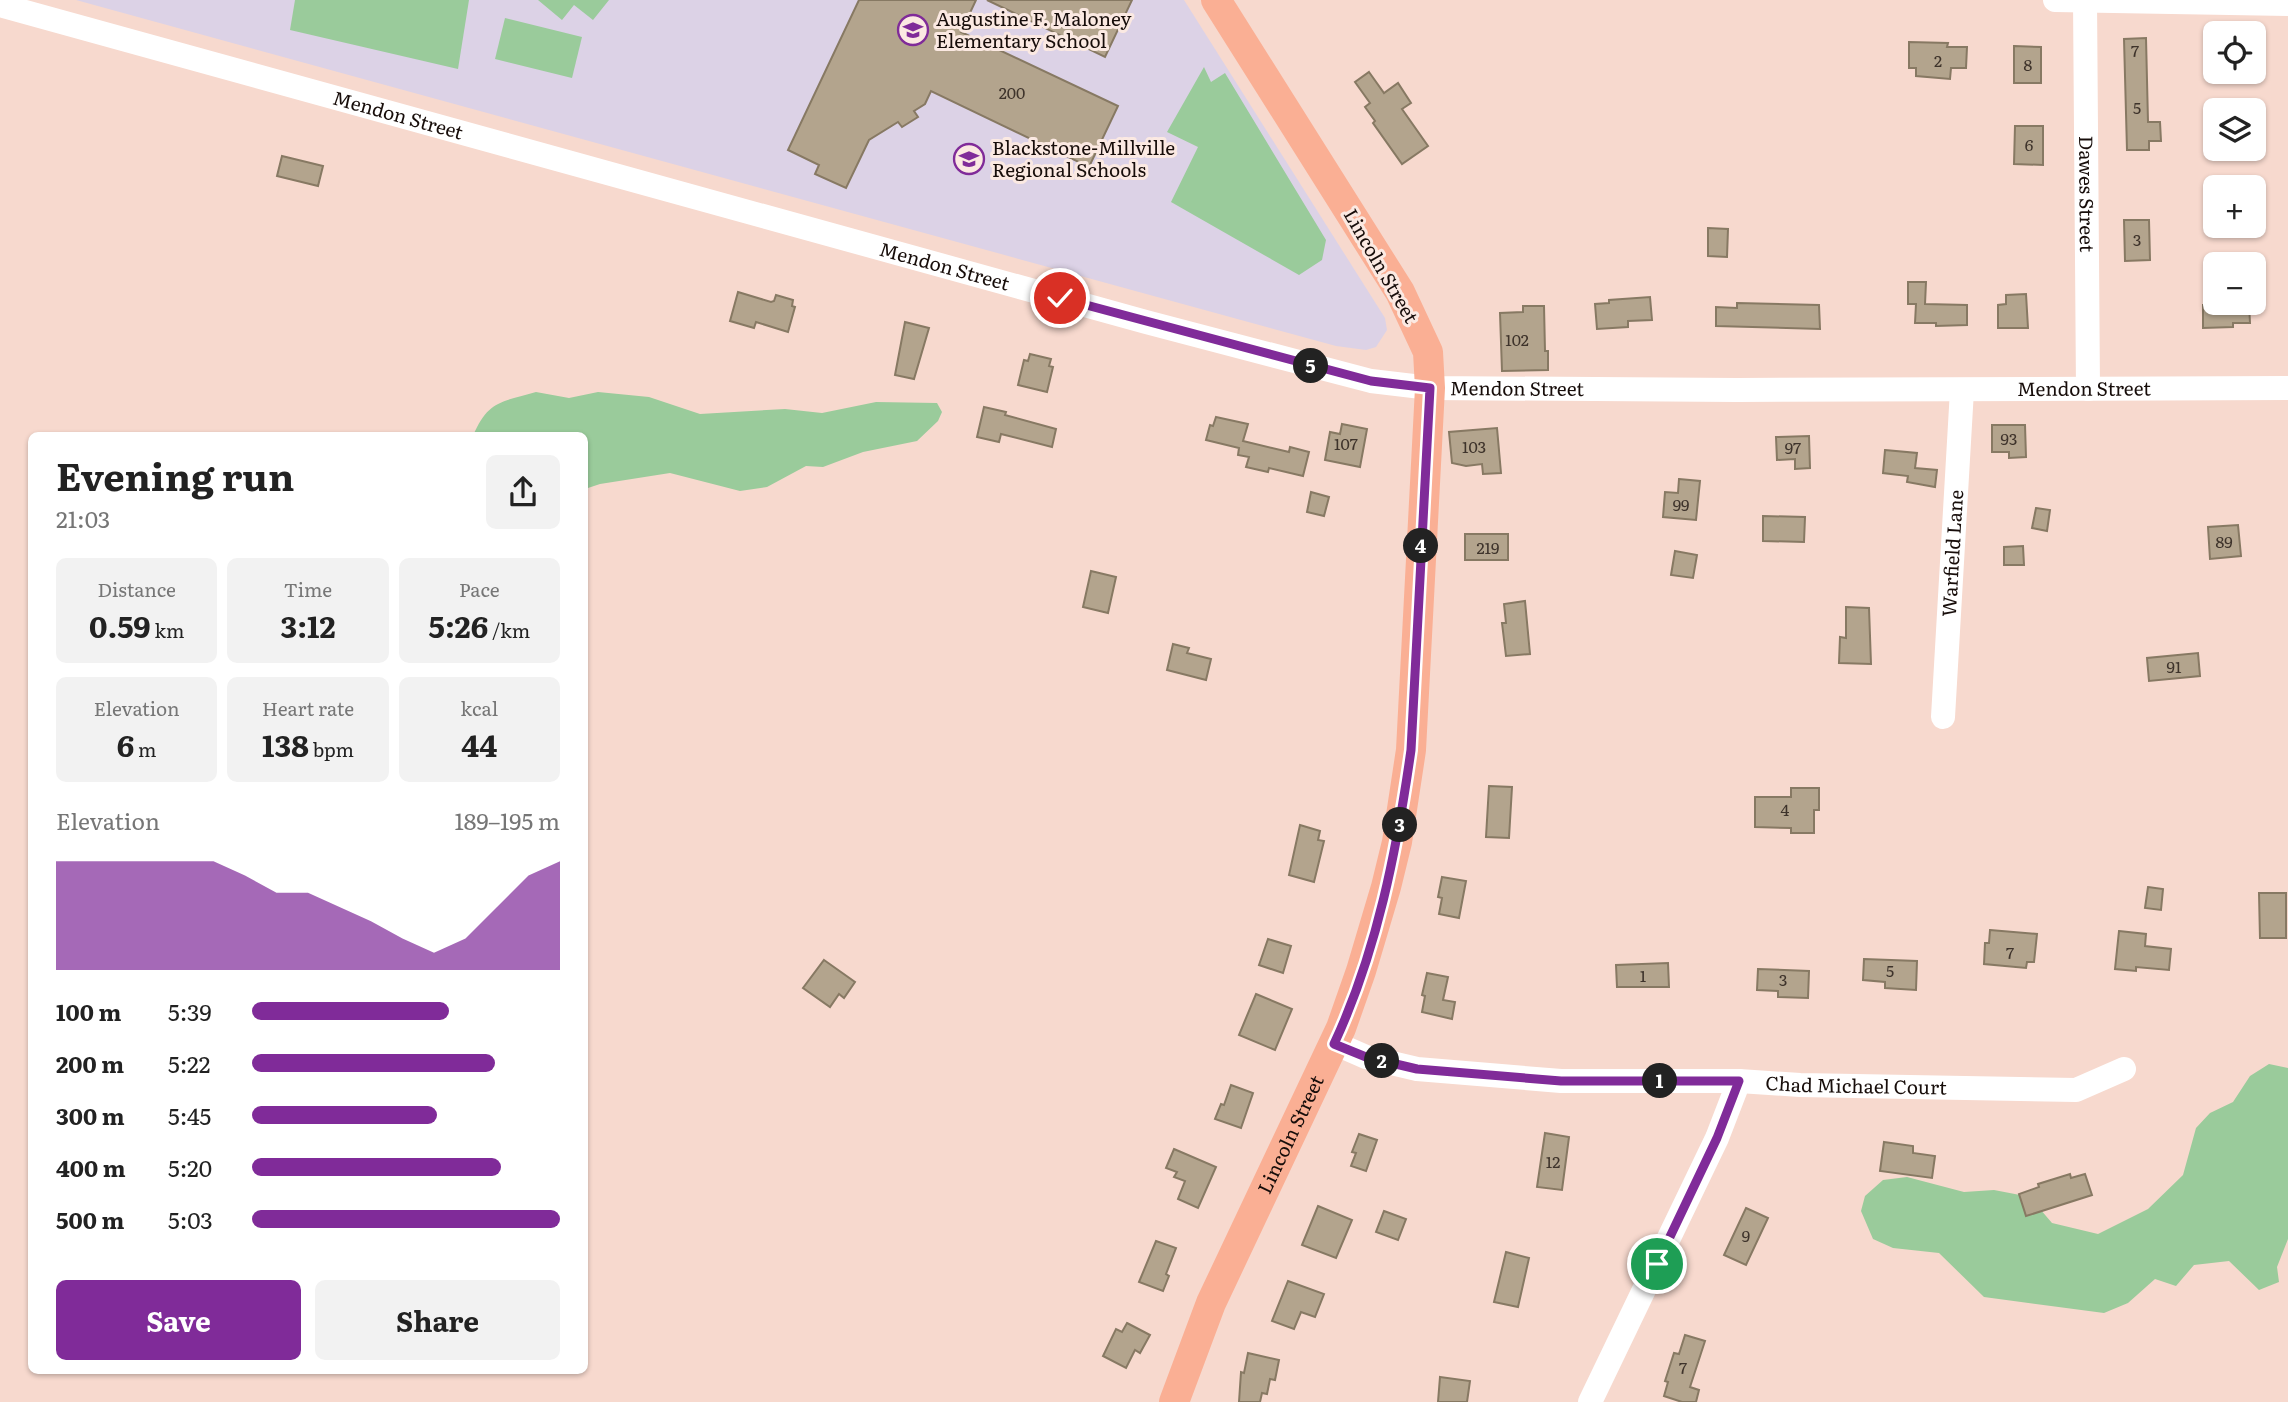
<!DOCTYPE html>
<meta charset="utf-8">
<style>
body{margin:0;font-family:Literata,serif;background:#f2f2f2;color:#222;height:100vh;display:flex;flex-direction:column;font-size:26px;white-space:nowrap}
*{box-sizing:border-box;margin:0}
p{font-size:23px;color:#767676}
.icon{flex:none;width:38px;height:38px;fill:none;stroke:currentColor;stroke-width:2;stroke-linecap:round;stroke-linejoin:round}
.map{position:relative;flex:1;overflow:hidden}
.side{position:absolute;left:28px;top:432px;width:560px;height:942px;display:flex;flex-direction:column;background:#fff;border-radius:10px;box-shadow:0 2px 5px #0004}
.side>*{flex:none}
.buttons{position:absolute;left:2203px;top:21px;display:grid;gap:14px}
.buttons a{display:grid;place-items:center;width:63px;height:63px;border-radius:10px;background:#fff;box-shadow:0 2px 5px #0004;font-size:35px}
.pin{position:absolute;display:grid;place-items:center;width:60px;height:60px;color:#fff;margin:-30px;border:4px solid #fff;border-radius:50%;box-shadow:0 2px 7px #0007}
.km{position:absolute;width:35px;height:35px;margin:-18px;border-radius:50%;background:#222;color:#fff;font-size:19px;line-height:35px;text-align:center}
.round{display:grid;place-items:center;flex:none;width:74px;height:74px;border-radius:10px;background:#f2f2f2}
.head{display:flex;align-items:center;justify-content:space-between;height:119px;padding:0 28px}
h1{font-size:38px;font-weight:700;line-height:52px}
.metrics{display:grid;grid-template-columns:repeat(3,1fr);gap:10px;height:119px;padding:7px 28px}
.metrics div{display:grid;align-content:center;border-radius:10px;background:#f2f2f2;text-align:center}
.metrics b{font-size:30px;font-weight:700}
.metrics small{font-size:19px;font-weight:400}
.metrics p{font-size:19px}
.chart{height:196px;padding:14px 28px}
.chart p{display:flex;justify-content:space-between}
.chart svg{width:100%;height:126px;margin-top:7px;fill:#802b99;opacity:.7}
.action{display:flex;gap:14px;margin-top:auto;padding:14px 28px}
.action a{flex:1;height:80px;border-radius:10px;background:#802b99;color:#fff;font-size:28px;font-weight:700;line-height:80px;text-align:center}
.action a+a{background:#f2f2f2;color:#222}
ul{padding:0 28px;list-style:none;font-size:23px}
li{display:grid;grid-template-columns:112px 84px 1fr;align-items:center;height:52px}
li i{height:18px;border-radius:9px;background:#802b99}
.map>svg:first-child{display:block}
.education{fill:#dcd2e6}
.green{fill:#9acb9b}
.building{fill:#b3a48d;stroke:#877963;stroke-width:2}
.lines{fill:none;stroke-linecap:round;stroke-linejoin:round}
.minor{stroke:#fff;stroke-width:24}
.major{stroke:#faaf94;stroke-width:30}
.route-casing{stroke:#fff;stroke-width:14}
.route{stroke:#802b99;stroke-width:9}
.labels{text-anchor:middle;stroke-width:6;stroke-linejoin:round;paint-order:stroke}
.number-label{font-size:16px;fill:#3e332b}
.poi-label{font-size:19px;fill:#170d0a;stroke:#fbe9e2;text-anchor:start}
.street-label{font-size:19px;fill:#170d0a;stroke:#fbe9e2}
</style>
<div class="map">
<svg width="2288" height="1402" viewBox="0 0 2288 1402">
<rect width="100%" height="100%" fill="#f7d9ce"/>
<!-- education -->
<path class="education" d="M76 0H1184L1385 318 1387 330 1376 347 1366 350 1336 346Z"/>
<!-- green -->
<g class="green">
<path d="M295 0H469L458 69 290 30Z"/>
<path d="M538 0H609L593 20 574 5 562 20Z"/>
<path d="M505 18 582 37 572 78 495 59Z"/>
<path d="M1204 67 1211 82 1225 73 1326 240 1322 260 1299 275 1171 202 1198 147 1167 132Z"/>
<path d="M536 392 569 398 598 392 649 397 700 414 785 409 822 413 876 402 937 403 942 412 938 421 917 441 863 452 823 467 806 466 767 487 740 491 670 473 600 484 585 489 584 436H473C488 400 502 402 536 392Z"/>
<path d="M2269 1064 2288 1068V1239L2277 1267 2279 1282 2259 1290 2229 1261 2194 1265 2176 1286 2155 1279 2128 1303 2104 1313 1984 1297 1939 1253 1893 1248 1873 1239 1861 1211 1865 1196 1883 1180 1907 1177 1964 1192 1994 1190 2020 1195 2034 1202 2052 1223 2098 1234 2148 1209 2183 1175 2196 1128 2210 1113 2233 1102 2250 1076Z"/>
</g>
<!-- building -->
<g class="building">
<path d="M859 0H976L961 32 1118 106 1089 167 931 91 925 104 914 111 918 117 902 127 898 122 869 140 846 188 815 174 819 165 788 150Z"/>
<path d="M987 0H1132L1105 57Z"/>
<path d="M2146 38 2148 122H2160L2161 141H2149V150H2127L2124 39Z"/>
<path d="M1909 42 1948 43 1947 47H1967L1966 68H1951L1950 79 1916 76V68H1909Z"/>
<path d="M2014 46 2041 47V83H2014Z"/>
<path d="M1369 72 1384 93 1398 83 1411 103 1402 109 1428 146 1402 164 1373 123 1375 121 1365 107 1370 103 1355 82Z"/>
<path d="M2015 126H2043V165L2014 164Z"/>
<path d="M282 156 323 166 318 186 277 176Z"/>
<path d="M2124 220H2149L2150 260 2125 261Z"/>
<path d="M1708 228 1728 229 1727 257 1708 256Z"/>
<path d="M1908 282H1926L1925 304 1967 305V325L1936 326V323H1915L1916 304H1908Z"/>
<path d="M738 292 771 302 774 301 776 295 793 300 792 306 795 307 788 332 756 322 754 328 730 321Z"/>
<path d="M2026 294 2028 328H1998V305L2006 304V295Z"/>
<path d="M1650 297 1652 320 1628 321V327L1597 329 1595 304 1609 303V300Z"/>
<path d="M1737 303 1819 305 1820 329 1716 326V307L1737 308Z"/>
<path d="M2249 304 2250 323H2233V327L2203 328V305Z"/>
<path d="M1523 306H1544L1545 351H1548V370L1502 371 1500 313 1523 312Z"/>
<path d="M905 322 929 328 914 379 895 375Z"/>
<path d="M1030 354 1051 359 1049 366 1053 367 1047 392 1018 385 1024 360 1028 361Z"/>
<path d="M984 407 1006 412 1005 415 1056 429 1052 447 1001 434 999 442 977 437Z"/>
<path d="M1216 417 1248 424 1243 441 1289 452 1290 447 1309 452 1303 476 1269 468 1268 472 1246 467 1249 457 1238 455 1239 448 1206 440 1210 425 1213 426Z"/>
<path d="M1342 424 1367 429 1360 467 1325 460 1330 432 1340 434Z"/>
<path d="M1992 425H2025L2026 457 2009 458V452H1992Z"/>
<path d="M1497 428 1501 473 1483 474 1482 464 1466 466 1452 463 1449 432Z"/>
<path d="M1809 436 1810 468 1795 469V459L1777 460 1776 437Z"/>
<path d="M1885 450 1917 453 1915 468 1937 470 1935 487 1907 482 1908 476 1883 473Z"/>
<path d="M1679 479 1700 481 1696 520 1663 517 1665 492 1678 493Z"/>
<path d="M1311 492 1329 497 1324 516 1307 512Z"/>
<path d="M2036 508 2050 510 2047 531 2032 528Z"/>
<path d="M1763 516 1805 517 1804 542 1763 541Z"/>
<path d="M2238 525 2241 556 2210 559 2208 527Z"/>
<rect x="1465" y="534" width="43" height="26"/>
<path d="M2023 546 2024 565H2004V547Z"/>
<path d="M1675 551 1697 555 1693 578 1671 575Z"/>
<path d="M1091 571 1116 577 1108 613 1083 607Z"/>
<path d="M1525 601 1530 654 1506 656 1502 623H1506L1504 604Z"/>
<path d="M1846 607 1869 608 1871 664 1839 663 1840 637 1846 638Z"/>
<path d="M1173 644 1189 648 1187 653 1211 659 1206 680 1167 670Z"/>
<path d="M2198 653 2200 676 2149 681 2147 658Z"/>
<path d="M1489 786 1512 787 1509 838 1486 837Z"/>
<path d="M1791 788H1819V810H1814V833H1791V828L1755 827V797H1791Z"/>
<path d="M1300 825 1320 831 1318 840 1324 841 1314 882 1289 875Z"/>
<path d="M1442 877 1466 881 1459 918 1439 914 1442 898 1438 897Z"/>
<path d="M2148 887 2163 889 2161 910 2145 908Z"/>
<path d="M2259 893H2286V938H2260Z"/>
<path d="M1990 930 2037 934 2034 962H2027L2026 968 1984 964 1985 943H1989Z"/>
<path d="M2119 931 2146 934 2145 946 2171 949 2169 970 2136 967V971L2115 969Z"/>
<path d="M1268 939 1291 946 1283 973 1259 965Z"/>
<path d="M1864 959 1917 961 1916 990 1885 988V982L1863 980Z"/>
<path d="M824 960 855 982 844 998 839 994 830 1007 803 988Z"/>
<path d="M1668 963 1669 987H1617L1616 965Z"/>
<path d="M1758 969 1809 971 1808 998 1778 997V991L1757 990Z"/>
<path d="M1427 973 1448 977 1443 1000 1455 1002 1452 1019 1422 1012 1425 996 1422 995Z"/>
<path d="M1256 994 1292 1009 1275 1050 1239 1035Z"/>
<path d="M1231 1085 1253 1093 1241 1128 1215 1119 1221 1104 1224 1105Z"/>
<path d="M1545 1133 1569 1137 1562 1190 1537 1187Z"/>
<path d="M1359 1134 1377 1140 1366 1171 1351 1166 1356 1153 1352 1152Z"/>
<path d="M1884 1142 1913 1146V1153L1935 1156 1932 1178 1880 1171Z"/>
<path d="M1174 1149 1216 1167 1198 1208 1178 1199 1185 1181 1174 1177 1177 1172 1166 1168Z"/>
<path d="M2070 1174 2071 1178 2085 1174 2092 1195 2026 1216 2019 1194 2039 1187 2038 1184Z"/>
<path d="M1318 1206 1352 1220 1336 1258 1302 1245Z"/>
<path d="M1746 1208 1768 1218 1746 1265 1724 1255Z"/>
<path d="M1384 1211 1406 1219 1398 1240 1376 1232Z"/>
<path d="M1156 1241 1176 1248 1166 1274 1169 1276 1163 1291 1139 1282Z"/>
<path d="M1506 1252 1529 1258 1518 1307 1494 1302Z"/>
<path d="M1288 1281 1324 1294 1315 1317 1301 1312 1294 1329 1272 1321Z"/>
<path d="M1127 1323 1150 1335 1140 1353 1135 1350 1126 1368 1103 1356 1116 1329 1122 1332Z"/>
<path d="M1685 1335 1705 1341 1690 1387 1699 1390 1696 1402H1682L1664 1396 1668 1382 1665 1381 1674 1353 1679 1354Z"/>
<path d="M1248 1353 1279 1360 1275 1380 1270 1379 1267 1394 1262 1393 1260 1402H1239L1241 1372 1244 1373Z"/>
<path d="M1440 1377 1470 1381 1467 1402H1438Z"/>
</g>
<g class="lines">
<!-- minor -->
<g class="minor">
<path d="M2055 0 2288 4"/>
<path id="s1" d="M2085 0 2088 389"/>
<path id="s2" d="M0 5 1146 322 1371 381 1430 388 1737 390 2288 388"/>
<path id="s3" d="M1943 717 1962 390"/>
<path id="s4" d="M1334 1043 1366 1057 1417 1069 1561 1081H1739L1800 1085 2076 1090 2124 1069"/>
<path d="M1590 1402 1717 1138 1739 1081"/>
</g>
<!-- major -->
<path class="major" id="s5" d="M1174 1402 1211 1303 1341 1028 1361 971 1386 887 1397 842 1411 750 1430 388 1428 352 1400 292 1216 0"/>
</g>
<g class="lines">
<!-- route casing -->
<g class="route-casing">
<path id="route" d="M1060 298 1371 381 1430 388 1411 750C1397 849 1377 952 1334 1044L1366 1057 1417 1069 1561 1081H1739L1717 1138 1657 1264"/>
</g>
<!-- route -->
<use href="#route" class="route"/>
</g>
<!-- icons -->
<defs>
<g id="school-ring" transform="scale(1.575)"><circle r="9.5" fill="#fbe9e2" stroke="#802b99" stroke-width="1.5"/><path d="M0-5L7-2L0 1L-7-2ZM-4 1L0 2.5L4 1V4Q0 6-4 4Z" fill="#802b99"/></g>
</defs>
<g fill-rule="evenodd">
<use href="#school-ring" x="913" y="30"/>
<use href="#school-ring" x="969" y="159"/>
</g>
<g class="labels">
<!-- number labels -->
<g class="number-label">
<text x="2135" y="57">7</text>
<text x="1938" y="67">2</text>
<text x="2028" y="71">8</text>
<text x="1012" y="99">200</text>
<text x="2137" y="114">5</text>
<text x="2029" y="151">6</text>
<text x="2137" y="246">3</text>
<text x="1517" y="346">102</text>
<text x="2009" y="445">93</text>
<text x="1346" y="450">107</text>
<text x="1474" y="453">103</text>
<text x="1793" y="454">97</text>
<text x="1681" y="511">99</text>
<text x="2224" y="548">89</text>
<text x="1488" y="554">219</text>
<text x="2174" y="673">91</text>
<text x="1785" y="816">4</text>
<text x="2010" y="959">7</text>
<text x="1890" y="977">5</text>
<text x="1643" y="982">1</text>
<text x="1783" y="986">3</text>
<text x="1553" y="1168">12</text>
<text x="1746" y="1242">9</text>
<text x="1683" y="1374">7</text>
</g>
<!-- poi labels -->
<g class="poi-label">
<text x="936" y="26">Augustine F. Maloney<tspan x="936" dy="22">Elementary School</tspan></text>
<text x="992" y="155">Blackstone-Millville<tspan x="992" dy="22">Regional Schools</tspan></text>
</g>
<!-- street labels -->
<g class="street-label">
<text dy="7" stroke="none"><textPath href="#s2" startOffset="413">Mendon Street</textPath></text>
<text dy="7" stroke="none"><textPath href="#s1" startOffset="194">Dawes Street</textPath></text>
<text transform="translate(1381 266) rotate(60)" y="7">Lincoln Street</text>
<text dy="7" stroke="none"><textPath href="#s2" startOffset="980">Mendon Street</textPath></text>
<text dy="7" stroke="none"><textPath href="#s2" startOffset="1568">Mendon Street</textPath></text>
<text dy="7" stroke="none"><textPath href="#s2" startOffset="2135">Mendon Street</textPath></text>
<text dy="7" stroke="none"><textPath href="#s3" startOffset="164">Warfield Lane</textPath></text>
<text dy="7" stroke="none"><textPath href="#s4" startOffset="527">Chad Michael Court</textPath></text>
<text dy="7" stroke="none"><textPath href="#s5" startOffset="292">Lincoln Street</textPath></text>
</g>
</g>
</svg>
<div class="buttons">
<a><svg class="icon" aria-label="locate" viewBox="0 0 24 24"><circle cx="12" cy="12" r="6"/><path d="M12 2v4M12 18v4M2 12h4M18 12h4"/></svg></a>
<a><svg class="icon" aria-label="layers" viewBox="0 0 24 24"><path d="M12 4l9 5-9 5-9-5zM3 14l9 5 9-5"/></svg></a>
<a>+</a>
<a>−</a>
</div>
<div class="pin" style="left:1657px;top:1264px;background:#1e9e55"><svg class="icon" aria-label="arrive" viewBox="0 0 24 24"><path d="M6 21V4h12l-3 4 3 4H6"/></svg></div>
<div class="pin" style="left:1060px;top:298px;background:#d93025"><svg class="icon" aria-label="check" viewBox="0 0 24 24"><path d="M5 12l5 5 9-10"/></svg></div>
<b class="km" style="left:1660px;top:1081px">1</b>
<b class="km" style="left:1382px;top:1061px">2</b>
<b class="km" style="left:1400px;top:825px">3</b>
<b class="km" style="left:1421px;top:546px">4</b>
<b class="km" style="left:1311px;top:366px">5</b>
<section class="side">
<div class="head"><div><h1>Evening run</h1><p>21:03</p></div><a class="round"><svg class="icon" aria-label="share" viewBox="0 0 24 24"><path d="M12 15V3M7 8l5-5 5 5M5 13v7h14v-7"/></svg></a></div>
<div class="metrics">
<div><p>Distance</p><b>0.59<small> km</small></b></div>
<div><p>Time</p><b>3:12</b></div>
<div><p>Pace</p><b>5:26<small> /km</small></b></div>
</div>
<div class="metrics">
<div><p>Elevation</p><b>6<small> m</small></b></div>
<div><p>Heart rate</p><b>138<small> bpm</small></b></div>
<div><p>kcal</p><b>44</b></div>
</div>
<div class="chart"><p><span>Elevation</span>189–195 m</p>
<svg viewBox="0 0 160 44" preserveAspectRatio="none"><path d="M0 44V6L10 6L20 6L30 6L40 6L50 6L60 11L70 17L80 17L90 22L100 27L110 33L120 38L130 33L140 22L150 11L160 6V44z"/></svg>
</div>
<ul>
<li><b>100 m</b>5:39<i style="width:64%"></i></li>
<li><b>200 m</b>5:22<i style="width:79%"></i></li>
<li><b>300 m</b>5:45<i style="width:60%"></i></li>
<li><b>400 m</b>5:20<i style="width:81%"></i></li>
<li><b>500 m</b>5:03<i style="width:100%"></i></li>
</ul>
<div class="action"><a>Save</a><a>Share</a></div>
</section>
</div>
